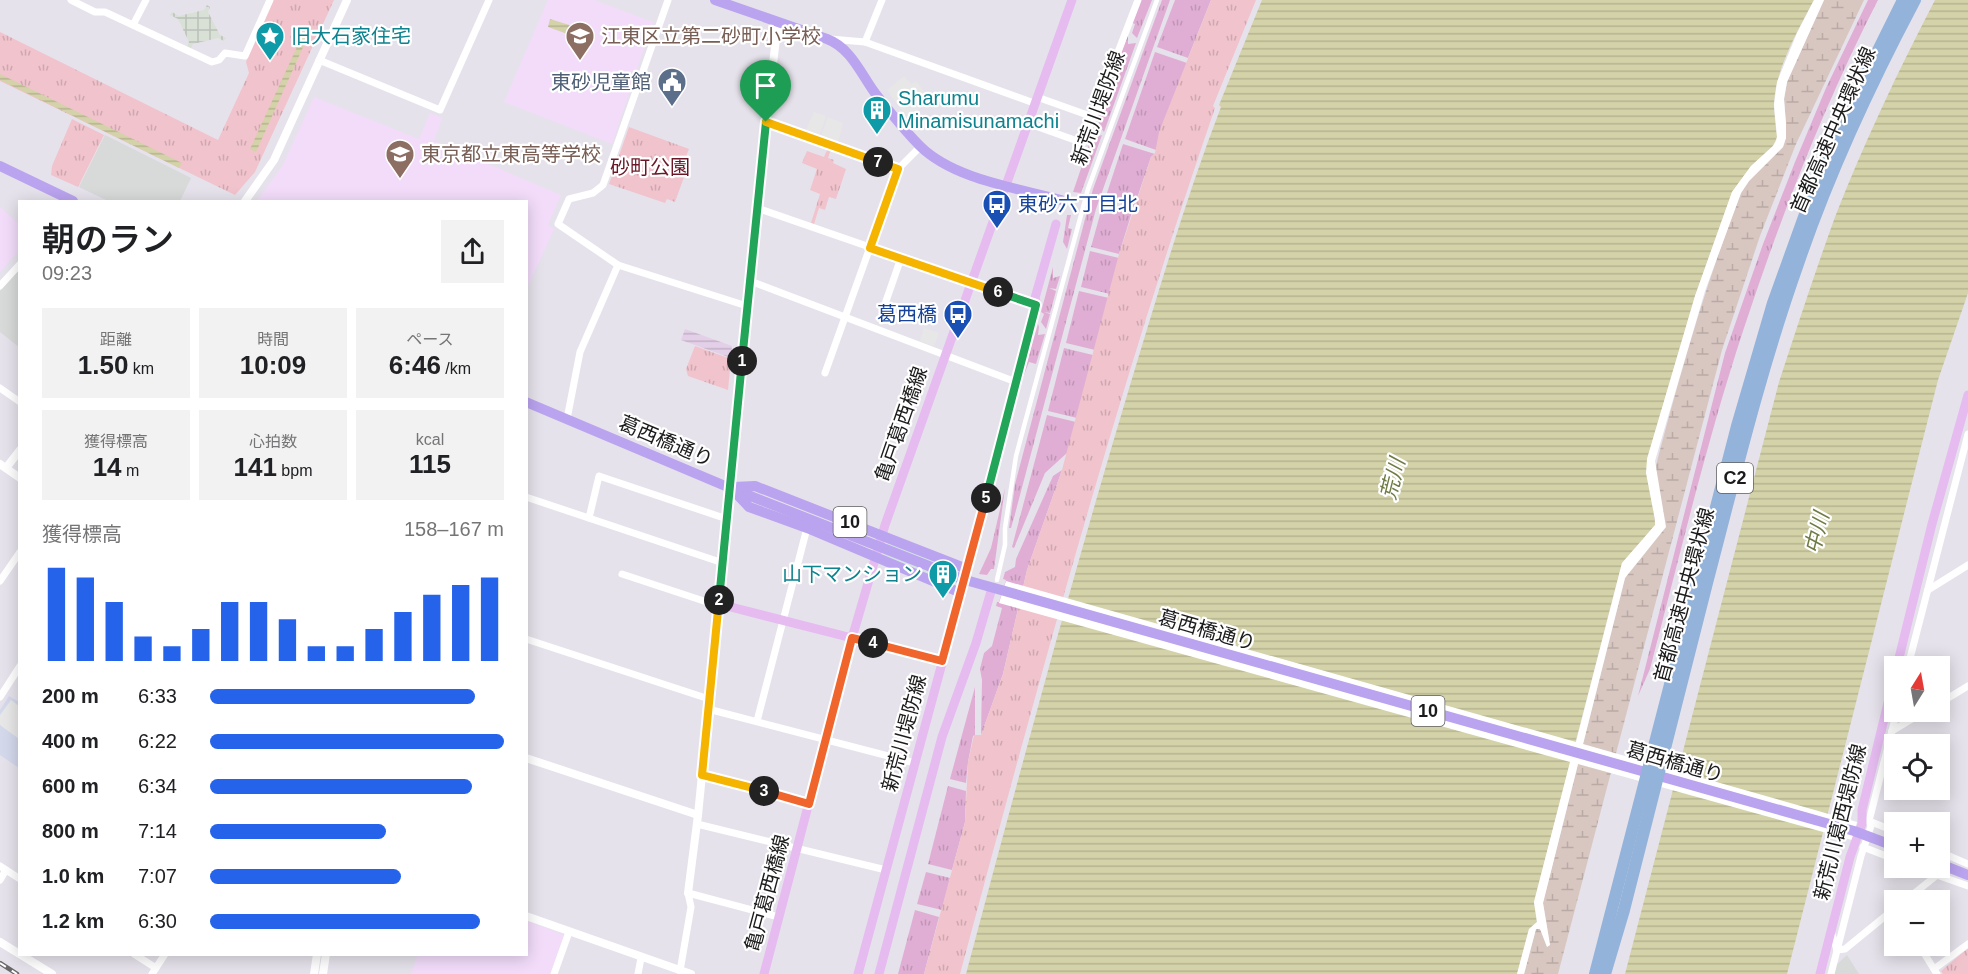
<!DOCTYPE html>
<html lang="ja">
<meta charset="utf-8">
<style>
body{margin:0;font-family:Arial,"Noto Sans JP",sans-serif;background:#f2f2f2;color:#202124;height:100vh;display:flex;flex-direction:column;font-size:22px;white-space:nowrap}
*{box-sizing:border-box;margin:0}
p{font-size:20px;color:#757577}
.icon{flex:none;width:33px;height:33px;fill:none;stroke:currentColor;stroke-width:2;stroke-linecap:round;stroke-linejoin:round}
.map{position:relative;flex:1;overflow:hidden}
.sheet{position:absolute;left:18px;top:200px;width:510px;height:756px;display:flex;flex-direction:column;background:#fff;border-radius:0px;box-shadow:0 3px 15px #0003}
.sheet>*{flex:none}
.needle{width:39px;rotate:11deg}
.buttons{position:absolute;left:1884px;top:656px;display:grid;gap:12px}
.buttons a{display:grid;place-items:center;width:66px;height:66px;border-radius:0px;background:#fff;box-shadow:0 3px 15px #0003;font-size:30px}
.pin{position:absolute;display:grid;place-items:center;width:51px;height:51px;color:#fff;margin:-62px -26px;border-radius:50% 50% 50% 0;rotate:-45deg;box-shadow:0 0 6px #0007}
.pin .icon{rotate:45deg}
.km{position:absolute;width:30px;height:30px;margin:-15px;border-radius:50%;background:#222;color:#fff;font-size:16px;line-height:30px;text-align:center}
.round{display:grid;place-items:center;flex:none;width:63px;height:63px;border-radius:0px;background:#f2f2f2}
.summary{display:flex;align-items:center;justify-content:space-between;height:102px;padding:0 24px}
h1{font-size:33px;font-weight:600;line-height:45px}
.figures{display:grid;grid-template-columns:repeat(3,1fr);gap:9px;height:102px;padding:6px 24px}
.figures div{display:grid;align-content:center;border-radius:0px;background:#f2f2f2;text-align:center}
.figures b{font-size:26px;font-weight:600}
.figures small{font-size:16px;font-weight:400}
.figures p{font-size:16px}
.chart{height:168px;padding:12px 24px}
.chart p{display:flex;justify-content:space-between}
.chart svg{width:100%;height:108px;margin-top:6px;stroke:#2563eb;stroke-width:6}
ul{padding:0 24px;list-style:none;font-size:20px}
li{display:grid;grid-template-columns:96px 72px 1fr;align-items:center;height:45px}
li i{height:15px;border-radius:8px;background:#2563eb}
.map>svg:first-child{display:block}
.residential{fill:#d8d9d9}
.commercial{fill:#d3d8eb}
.industrial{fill:#d5e4e3}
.education{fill:#f2dcfa}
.farmland{fill:url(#farmland-rules)}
.grass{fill:url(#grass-tufts)}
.wetland{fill:url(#wetland-marsh)}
.park{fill:url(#park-tufts)}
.parking{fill:#e7e7e7}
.plaza{fill:url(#plaza-grid)}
.water{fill:url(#water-rules)}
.pier{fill:#fff}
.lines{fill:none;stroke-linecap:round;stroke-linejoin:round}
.pedestrian{stroke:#fff;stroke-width:4.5}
.minor{stroke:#fff;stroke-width:7}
.tertiary{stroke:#fff;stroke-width:8}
.secondary{stroke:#e5bbf0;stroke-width:9}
.primary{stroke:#baa3ef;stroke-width:10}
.motorway{stroke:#93b3da;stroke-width:12}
.rail-casing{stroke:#696969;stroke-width:4.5}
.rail{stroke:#fff;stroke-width:2;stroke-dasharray:7;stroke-linecap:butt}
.split-1-casing{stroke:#fff;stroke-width:12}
.split-2-casing{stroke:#fff;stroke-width:12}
.split-3-casing{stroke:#fff;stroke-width:12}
.split-4-casing{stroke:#fff;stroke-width:12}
.split-5-casing{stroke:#fff;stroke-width:12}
.split-6-casing{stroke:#fff;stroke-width:12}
.split-7-casing{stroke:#fff;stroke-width:12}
.split-8-casing{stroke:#fff;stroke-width:12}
.split-1{stroke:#22a559;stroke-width:8}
.split-2{stroke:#22a559;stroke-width:8}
.split-3{stroke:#f5b400;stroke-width:8}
.split-4{stroke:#f0652b;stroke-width:8}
.split-5{stroke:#f0652b;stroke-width:8}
.split-6{stroke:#22a559;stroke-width:8}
.split-7{stroke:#f5b400;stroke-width:8}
.split-8{stroke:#f5b400;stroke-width:8}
.labels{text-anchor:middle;stroke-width:4.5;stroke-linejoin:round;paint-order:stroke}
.shield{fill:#fff;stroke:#5f5f5f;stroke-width:1.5}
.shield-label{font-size:18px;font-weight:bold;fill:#1b1b1b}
.culture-label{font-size:20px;fill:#0d838f;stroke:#fff;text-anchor:start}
.education-label{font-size:20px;fill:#785e54;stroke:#fff;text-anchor:start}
.service-label{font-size:20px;fill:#4e5e75;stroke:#fff;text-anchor:end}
.street-label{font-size:20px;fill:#1b1b1b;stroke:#fff}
.park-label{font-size:20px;fill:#6a1827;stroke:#fff}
.transit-label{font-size:20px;fill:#164399;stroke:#fff;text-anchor:start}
.water-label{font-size:21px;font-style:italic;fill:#6e7b44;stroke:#fff}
</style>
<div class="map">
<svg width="1968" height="974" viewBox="0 0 1968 974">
<defs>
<pattern id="farmland-rules" width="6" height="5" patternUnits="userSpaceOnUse" patternTransform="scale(1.5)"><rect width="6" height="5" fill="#e3cfe8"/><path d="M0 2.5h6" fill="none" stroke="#c2b1c6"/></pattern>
<pattern id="grass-tufts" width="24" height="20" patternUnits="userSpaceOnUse" patternTransform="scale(1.5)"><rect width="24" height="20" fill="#e0aed4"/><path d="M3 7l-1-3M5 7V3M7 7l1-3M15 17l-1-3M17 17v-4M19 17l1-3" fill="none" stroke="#c095b5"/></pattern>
<pattern id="wetland-marsh" width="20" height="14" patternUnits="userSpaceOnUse" patternTransform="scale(1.5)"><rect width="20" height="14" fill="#d8c7c1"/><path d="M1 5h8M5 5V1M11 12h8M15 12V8" fill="none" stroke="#b9aaa5"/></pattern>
<pattern id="park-tufts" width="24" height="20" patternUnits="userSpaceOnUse" patternTransform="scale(1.5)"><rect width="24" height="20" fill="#f1c3cc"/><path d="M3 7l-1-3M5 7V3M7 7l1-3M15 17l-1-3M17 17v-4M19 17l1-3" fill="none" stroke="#cea7af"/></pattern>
<pattern id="plaza-grid" width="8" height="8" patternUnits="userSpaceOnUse" patternTransform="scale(1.5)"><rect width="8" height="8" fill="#d9e1d7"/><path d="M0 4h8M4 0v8" fill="none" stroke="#bac0b8"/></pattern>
<pattern id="water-rules" width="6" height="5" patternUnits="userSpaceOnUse" patternTransform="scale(1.5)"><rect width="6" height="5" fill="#d4d2a8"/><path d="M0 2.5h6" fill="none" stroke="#b5b490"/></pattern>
</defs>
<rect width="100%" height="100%" fill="#e6e2eb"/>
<!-- residential -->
<g class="residential">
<path d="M105 135 191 178 180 201H108L79 187Z"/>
<path d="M19 268V347L0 332V291Z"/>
<path d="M1847 955 1859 974H1833L1835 966Z"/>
</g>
<!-- commercial -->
<path class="commercial" d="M9 696 19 702V768L0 755V710Z"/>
<!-- industrial -->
<path class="industrial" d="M888 542 963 571 958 586 884 556Z"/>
<!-- education -->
<g class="education">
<path d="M548 0H594L653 22 612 144 504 102Z"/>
<path d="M314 97 419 139 430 113 442 118 434 141 561 195 548 225 554 229 527 288 526 201H257L283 165Z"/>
<path d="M0 207 19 224 20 249 0 272Z"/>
<path d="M527 921 564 935 550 974H411L418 954H526Z"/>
</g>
<!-- farmland -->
<path class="farmland" d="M685 329 732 346 731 358 681 340Z"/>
<!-- grass -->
<g class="grass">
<path d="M1141 0H1152L1137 38 1132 33 1135 24 1132 23Z"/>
<path d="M1162 0H1170L1096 209 1015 514 1011 528H1009L1015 484 1093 189Z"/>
<path d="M1175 0H1211L1188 58 1157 47Z"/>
<path d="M1868 0H1878C1824 105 1781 216 1744 328 1707 440 1680 555 1650 669L1638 696 1725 353 1763 244 1795 162 1826 88Z"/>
<path d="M1128 34V44L1136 43 1104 132 1098 125 1101 117 1098 116Z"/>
<path d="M1155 52 1187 63 1156 150 1125 139Z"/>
<path d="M1095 127V137L1102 135 1081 193 1073 192Z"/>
<path d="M1123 144 1155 154 1151 157 1134 207 1105 199Z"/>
<path d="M1103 204 1132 212 1119 254 1091 247Z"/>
<path d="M1067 215H1071L1068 228 1072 229 1067 249 1063 242Z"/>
<path d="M1090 251 1119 258 1110 294 1081 287Z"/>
<path d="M1053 267V278L1060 276 1056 289 1049 288 1056 291 1050 313 1044 312 1050 314 1046 329 1041 322 1044 314 1041 312Z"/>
<path d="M1079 291 1109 298 1095 350 1066 343Z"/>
<path d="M1038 324 1039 327 1038 335 1045 334 1036 364 1029 362 1021 383Z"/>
<path d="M1064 348 1093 355 1077 418 1048 411Z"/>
<path d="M1047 415 1076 422 1067 453 1045 473 1014 548 1012 547Z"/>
<path d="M1062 470 1027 570 1003 674 981 735 982 680 980 669 984 653 992 646 1002 608 996 606 997 602H999L1006 580 1003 579 1005 572 1015 567 1016 559 1053 476Z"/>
<path d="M1005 488 994 569H991L987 575 979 574 991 548Z"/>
<path d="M975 687V735L973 736 968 762 966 783 950 779Z"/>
<path d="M948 786 966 791 965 822 952 870 928 864Z"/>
<path d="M926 872 950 878 942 910 917 904Z"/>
<path d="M915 910 939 917 924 974H898Z"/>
</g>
<!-- wetland -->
<path class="wetland" d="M1824 0H1864L1796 144 1760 236 1722 350 1558 974H1524L1536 929 1540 928 1547 946 1550 945 1543 903 1625 578 1629 572C1661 444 1693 316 1741 193L1749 181 1783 147 1786 137V124L1784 99 1787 82Z"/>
<!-- park -->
<g class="park">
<path d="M272 0H334L255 172 235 195 0 81V32L218 140 249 73 246 62Z"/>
<path d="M1211 0H1256L1213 106 1215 108C1117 393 1038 683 960 974H924L965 822 968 762 974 735H981L1003 674 1027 570 1062 470 1119 254 1151 157 1155 153 1159 132Z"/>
<path d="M72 119 104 135 78 187 51 175 52 166Z"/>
<path d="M629 127 689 149 682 166 687 169 675 202 667 199 665 203 609 184Z"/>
<path d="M828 148 831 149 828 158 834 160 833 163 846 169 836 199 829 197 825 210 819 208 814 224 811 223 820 194 810 190 817 169 802 163 807 151 824 157Z"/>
<path d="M695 346 731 359 728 390 688 376 686 369Z"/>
<path d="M1968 948V974H1943L1941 971Z"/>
</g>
<!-- parking -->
<g class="parking">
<path d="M904 76 911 84 916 81 926 94 918 102 922 107 908 118 890 95 891 94 887 90Z"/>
<path d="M814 112 826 116 819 136 806 130Z"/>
<path d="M828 117 843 123 838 142 821 136Z"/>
<path d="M924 328 939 333 934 346 920 341Z"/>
<path d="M11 700 19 706V739L0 725V715Z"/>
</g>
<!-- plaza -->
<path class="plaza" d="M207 5 210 7 208 12 220 35 226 38 225 39 224 41 218 38 193 44 189 52 186 50 189 42 178 19 170 15 172 12 179 16 204 10Z"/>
<!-- water -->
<g class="water">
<path d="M1262 0H1814C1798 30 1775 70 1774 104 1774 115 1776 126 1777 137L1773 146 1751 166 1732 192 1695 296 1647 459 1655 525 1622 563 1534 902 1537 922 1529 929 1517 974H966C1018 779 1070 585 1128 392 1157 297 1185 200 1221 107L1219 105Z"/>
<path d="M1935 0H1968V293L1938 380 1787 974H1625L1779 382C1797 327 1815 272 1835 217 1864 143 1898 71 1935 0Z"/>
<path d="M550 19 579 28 576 37 548 27Z"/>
<path d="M308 31V36L256 152 250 149 303 34Z"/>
<path d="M0 74 182 163 179 168 0 80Z"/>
</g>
<!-- pier -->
<path class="pier" d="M1814 0H1824L1787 82 1784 99 1786 124V138L1783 147 1749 181 1741 193 1705 291 1655 461 1666 527 1625 578 1583 744 1857 822 1852 840 1578 764 1543 903 1550 945 1547 947 1540 929H1536L1524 974H1517L1529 929 1537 922 1534 902 1570 762 999 603 1006 581 1576 742 1622 563 1655 525V520L1646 473 1647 459 1695 296 1732 192 1751 166 1773 146 1776 141 1777 137 1774 105 1777 82 1797 33Z"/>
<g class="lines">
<!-- pedestrian -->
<path class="pedestrian" d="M997 580 1005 545V528L1016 456 1088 189 1157 0"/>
<!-- minor -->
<g class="minor">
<path d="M71 0 95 12H105L212 62 219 60 225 53 245 56 270 0"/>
<path d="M668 0 603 185 593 193 569 199 558 224 618 265 747 306"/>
<path d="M133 25 146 0"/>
<path d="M830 39 865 42 1034 103"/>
<path d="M865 42 882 0"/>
<path d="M319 60 440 110 489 0"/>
<path d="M1037 97 1093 117"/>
<path d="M766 122 898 169"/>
<path d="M1027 123 1083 143 1138 0"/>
<path d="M757 208 1037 305"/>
<path d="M750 281 1016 382"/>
<path d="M0 286 20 264"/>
<path d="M886 301 901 258"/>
<path d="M825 373 898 169 921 146"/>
<path d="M0 388 20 402"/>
<path d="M567 419 580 352 618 265"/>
<path d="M526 497 723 563"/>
<path d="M589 518 599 476 727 519"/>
<path d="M622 574 719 606"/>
<path d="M0 581 20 552"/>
<path d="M1928 590 1968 565"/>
<path d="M852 638 942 661"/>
<path d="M526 639 709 699"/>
<path d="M1908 666 1968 434"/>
<path d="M0 697 20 666"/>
<path d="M1940 703 1968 686"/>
<path d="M708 709 915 763"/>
<path d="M757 721 807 528"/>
<path d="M1892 731 1925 711"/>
<path d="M702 775 809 804"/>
<path d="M1869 821 1894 831"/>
<path d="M697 824 886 870"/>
<path d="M1863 847 1894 859"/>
<path d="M1940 852 1968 864"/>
<path d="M0 866 20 879"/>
<path d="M1914 867 1968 886"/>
<path d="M0 880 6 870"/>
<path d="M1906 900 1937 875"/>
<path d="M1831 931 1837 950 1845 949 1894 909"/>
<path d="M1919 945 1937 974"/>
<path d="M134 954 156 968"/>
<path d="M1934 969 1968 944"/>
<path d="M680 971 691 907 688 893 779 917"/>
<path d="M152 974 165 954"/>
<path d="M554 974 569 932"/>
<path d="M638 974 641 958"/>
<path d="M1831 974 1861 856 1871 826 1869 821 1897 711"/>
</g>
<!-- tertiary -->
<g class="tertiary">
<path d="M245 201 274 160 347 0"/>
<path d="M0 464 20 478"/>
<path d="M6 468 20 450"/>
<path d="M730 488 758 190 778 22"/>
<path d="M526 758 698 815"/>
<path d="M688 893 698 815 719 604"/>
<path d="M526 916 691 974"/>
<path d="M0 942 52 974"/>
<path d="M314 974 317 954"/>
<path d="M323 974 326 954"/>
</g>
<!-- secondary -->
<g class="secondary">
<path d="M730 488 719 604 852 638"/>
<path d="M1897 666 1932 524 1968 395"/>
<path d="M764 974 852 638 885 525 1072 0"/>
<path d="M858 974 961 593 1037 305 1035 298 1056 224"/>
<path d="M879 974 942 737 976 643 992 588"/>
<path d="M1820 974 1850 857 1862 824V810L1894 678"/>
</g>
<!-- primary -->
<g class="primary">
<path d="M715 0 827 39C851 48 861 74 875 93 889 111 904 130 920 146 953 179 1017 188 1061 200"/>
<path d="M0 166 73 201"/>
<path d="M526 402 730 488 962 579 1854 831 1894 846"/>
<path d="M733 487 755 486 967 569"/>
<path d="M733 490 749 507 807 528 961 593"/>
<path d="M1940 864 1968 875"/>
</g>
<!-- motorway -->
<g class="motorway">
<path d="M1595 974 1737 426 1773 303 1809 203 1859 89 1903 0"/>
<path d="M1605 974 1624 910C1651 801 1679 692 1707 583 1735 476 1761 368 1798 264 1829 173 1870 85 1915 0"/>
</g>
<!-- rail casing -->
<g class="rail-casing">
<path id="rail" d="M0 963 17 974"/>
</g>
<!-- rail -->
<use href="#rail" class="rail"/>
</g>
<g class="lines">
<!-- split-1 casing -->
<g class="split-1-casing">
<path id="split-1" d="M742 361 766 122"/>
</g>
<!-- split-2 casing -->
<g class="split-2-casing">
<path id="split-2" d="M719 600 742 361"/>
</g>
<!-- split-3 casing -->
<g class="split-3-casing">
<path id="split-3" d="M719 600 702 775 764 791"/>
</g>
<!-- split-4 casing -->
<g class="split-4-casing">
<path id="split-4" d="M764 791 809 804 852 638 873 643"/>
</g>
<!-- split-5 casing -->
<g class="split-5-casing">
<path id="split-5" d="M873 643 942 661 986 498"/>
</g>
<!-- split-6 casing -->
<g class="split-6-casing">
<path id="split-6" d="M986 498 1036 305 998 292"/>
</g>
<!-- split-7 casing -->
<g class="split-7-casing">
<path id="split-7" d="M878 162 898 169 870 248 998 292"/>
</g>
<!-- split-8 casing -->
<g class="split-8-casing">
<path id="split-8" d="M766 122 878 162"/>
</g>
<!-- split-1 -->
<use href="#split-1" class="split-1"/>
<!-- split-2 -->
<use href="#split-2" class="split-2"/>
<!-- split-3 -->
<use href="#split-3" class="split-3"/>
<!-- split-4 -->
<use href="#split-4" class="split-4"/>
<!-- split-5 -->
<use href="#split-5" class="split-5"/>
<!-- split-6 -->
<use href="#split-6" class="split-6"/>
<!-- split-7 -->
<use href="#split-7" class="split-7"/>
<!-- split-8 -->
<use href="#split-8" class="split-8"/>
</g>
<!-- icons -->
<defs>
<g id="sight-pin" transform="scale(1.5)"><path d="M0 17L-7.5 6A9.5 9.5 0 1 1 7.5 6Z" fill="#0f9aa8" stroke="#fff"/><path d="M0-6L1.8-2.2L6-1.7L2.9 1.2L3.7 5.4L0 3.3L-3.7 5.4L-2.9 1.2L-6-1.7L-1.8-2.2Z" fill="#fff"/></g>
<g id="school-pin" transform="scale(1.5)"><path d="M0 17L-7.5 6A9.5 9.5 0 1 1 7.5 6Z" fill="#8d6e63" stroke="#fff"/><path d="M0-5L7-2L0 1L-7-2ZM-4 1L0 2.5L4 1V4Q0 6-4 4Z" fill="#fff"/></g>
<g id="civic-pin" transform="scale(1.5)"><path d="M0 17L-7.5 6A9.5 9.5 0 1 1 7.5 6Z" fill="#5c6f8a" stroke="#fff"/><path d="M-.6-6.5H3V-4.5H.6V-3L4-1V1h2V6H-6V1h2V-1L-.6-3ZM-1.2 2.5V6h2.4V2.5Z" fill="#fff"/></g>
<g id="building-pin" transform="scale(1.5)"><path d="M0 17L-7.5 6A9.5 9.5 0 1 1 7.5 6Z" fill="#0f9aa8" stroke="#fff"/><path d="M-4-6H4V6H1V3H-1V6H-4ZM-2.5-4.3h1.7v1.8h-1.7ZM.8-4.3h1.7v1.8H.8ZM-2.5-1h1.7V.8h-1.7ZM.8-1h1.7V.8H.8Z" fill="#fff"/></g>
<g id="bus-pin" transform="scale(1.5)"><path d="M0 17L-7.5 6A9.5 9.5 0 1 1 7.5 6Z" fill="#1a4fb4" stroke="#fff"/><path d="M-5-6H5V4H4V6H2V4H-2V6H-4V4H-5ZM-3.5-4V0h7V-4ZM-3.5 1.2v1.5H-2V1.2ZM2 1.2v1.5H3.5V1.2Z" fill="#fff"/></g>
</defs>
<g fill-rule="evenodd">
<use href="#sight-pin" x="270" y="36"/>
<use href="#school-pin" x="580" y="36"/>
<use href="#civic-pin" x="672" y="82"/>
<use href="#building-pin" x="877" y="110"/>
<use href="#school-pin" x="400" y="154"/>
<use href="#bus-pin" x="997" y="204"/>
<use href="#bus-pin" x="958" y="314"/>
<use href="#building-pin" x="943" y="574"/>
</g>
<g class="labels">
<!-- shield labels -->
<g class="shield">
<rect x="1717" y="463" width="36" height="30" rx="4.5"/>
<rect x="833.5" y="507" width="33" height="30" rx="4.5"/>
<rect x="1411.5" y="696" width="33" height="30" rx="4.5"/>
</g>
<g class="shield-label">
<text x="1735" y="484">C2</text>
<text x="850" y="528">10</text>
<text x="1428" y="717">10</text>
</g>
<!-- culture labels -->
<g class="culture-label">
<text x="291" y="43">旧大石家住宅</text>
<text x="898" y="105">Sharumu<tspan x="898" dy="23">Minamisunamachi</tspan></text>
<text x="922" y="581" text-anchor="end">山下マンション</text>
</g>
<!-- education labels -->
<g class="education-label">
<text x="601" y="43">江東区立第二砂町小学校</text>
<text x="421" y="161">東京都立東高等学校</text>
</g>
<!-- service labels -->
<g class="service-label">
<text x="651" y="89">東砂児童館</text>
</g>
<!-- street labels -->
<g class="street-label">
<text transform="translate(1098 108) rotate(-70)" y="7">新荒川堤防線</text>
<text transform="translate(1833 130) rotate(-66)" y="7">首都高速中央環状線</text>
<text transform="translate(901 424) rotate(-71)" y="7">亀戸葛西橋線</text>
<text transform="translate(666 441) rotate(23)" y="7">葛西橋通り</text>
<text transform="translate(1684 595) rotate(-75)" y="7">首都高速中央環状線</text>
<text transform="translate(1207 630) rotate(16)" y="7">葛西橋通り</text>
<text transform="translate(904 733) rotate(-75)" y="7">新荒川堤防線</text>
<text transform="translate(1675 762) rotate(16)" y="7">葛西橋通り</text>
<text transform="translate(1840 822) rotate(-76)" y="7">新荒川葛西堤防線</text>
<text transform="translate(767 893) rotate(-75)" y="7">亀戸葛西橋線</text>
</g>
<!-- park labels -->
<g class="park-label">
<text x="650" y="174">砂町公園</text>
</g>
<!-- transit labels -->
<g class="transit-label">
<text x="1018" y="211">東砂六丁目北</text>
<text x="937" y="321" text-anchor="end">葛西橋</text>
</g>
<!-- water labels -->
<g class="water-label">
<text transform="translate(1393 479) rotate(-76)" y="7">荒川</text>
<text transform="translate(1817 533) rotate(-76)" y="7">中川</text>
</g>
</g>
</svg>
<div class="buttons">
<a><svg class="needle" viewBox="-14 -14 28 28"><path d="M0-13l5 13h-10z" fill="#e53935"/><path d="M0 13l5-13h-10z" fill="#757577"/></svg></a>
<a><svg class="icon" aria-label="locate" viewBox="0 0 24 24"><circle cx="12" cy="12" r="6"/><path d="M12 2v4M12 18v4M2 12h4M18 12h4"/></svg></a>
<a>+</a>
<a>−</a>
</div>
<div class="pin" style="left:766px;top:122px;background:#1e9e55"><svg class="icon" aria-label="arrive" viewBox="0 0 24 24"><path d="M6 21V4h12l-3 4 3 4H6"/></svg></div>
<b class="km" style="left:742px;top:361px">1</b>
<b class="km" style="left:719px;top:600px">2</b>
<b class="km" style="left:764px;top:791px">3</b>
<b class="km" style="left:873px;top:643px">4</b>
<b class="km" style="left:986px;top:498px">5</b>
<b class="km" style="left:998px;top:292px">6</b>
<b class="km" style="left:878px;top:162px">7</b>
<section class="sheet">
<div class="summary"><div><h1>朝のラン</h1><p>09:23</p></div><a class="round"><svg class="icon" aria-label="share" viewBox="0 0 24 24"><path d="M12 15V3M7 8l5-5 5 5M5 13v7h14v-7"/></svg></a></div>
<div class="figures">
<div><p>距離</p><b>1.50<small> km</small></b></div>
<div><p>時間</p><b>10:09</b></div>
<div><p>ペース</p><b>6:46<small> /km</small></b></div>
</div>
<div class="figures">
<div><p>獲得標高</p><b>14<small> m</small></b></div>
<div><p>心拍数</p><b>141<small> bpm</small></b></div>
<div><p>kcal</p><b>115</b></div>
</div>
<div class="chart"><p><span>獲得標高</span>158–167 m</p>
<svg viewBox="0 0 160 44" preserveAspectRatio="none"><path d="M5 44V6M15 44V10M25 44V20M35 44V34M45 44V38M55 44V31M65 44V20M75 44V20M85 44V27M95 44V38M105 44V38M115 44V31M125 44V24M135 44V17M145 44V13M155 44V10"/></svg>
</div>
<ul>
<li><b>200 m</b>6:33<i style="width:90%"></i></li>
<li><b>400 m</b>6:22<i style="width:100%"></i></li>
<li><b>600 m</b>6:34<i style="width:89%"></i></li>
<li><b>800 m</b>7:14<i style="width:60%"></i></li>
<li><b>1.0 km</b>7:07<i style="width:65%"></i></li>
<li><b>1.2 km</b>6:30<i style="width:92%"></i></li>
</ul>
</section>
</div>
